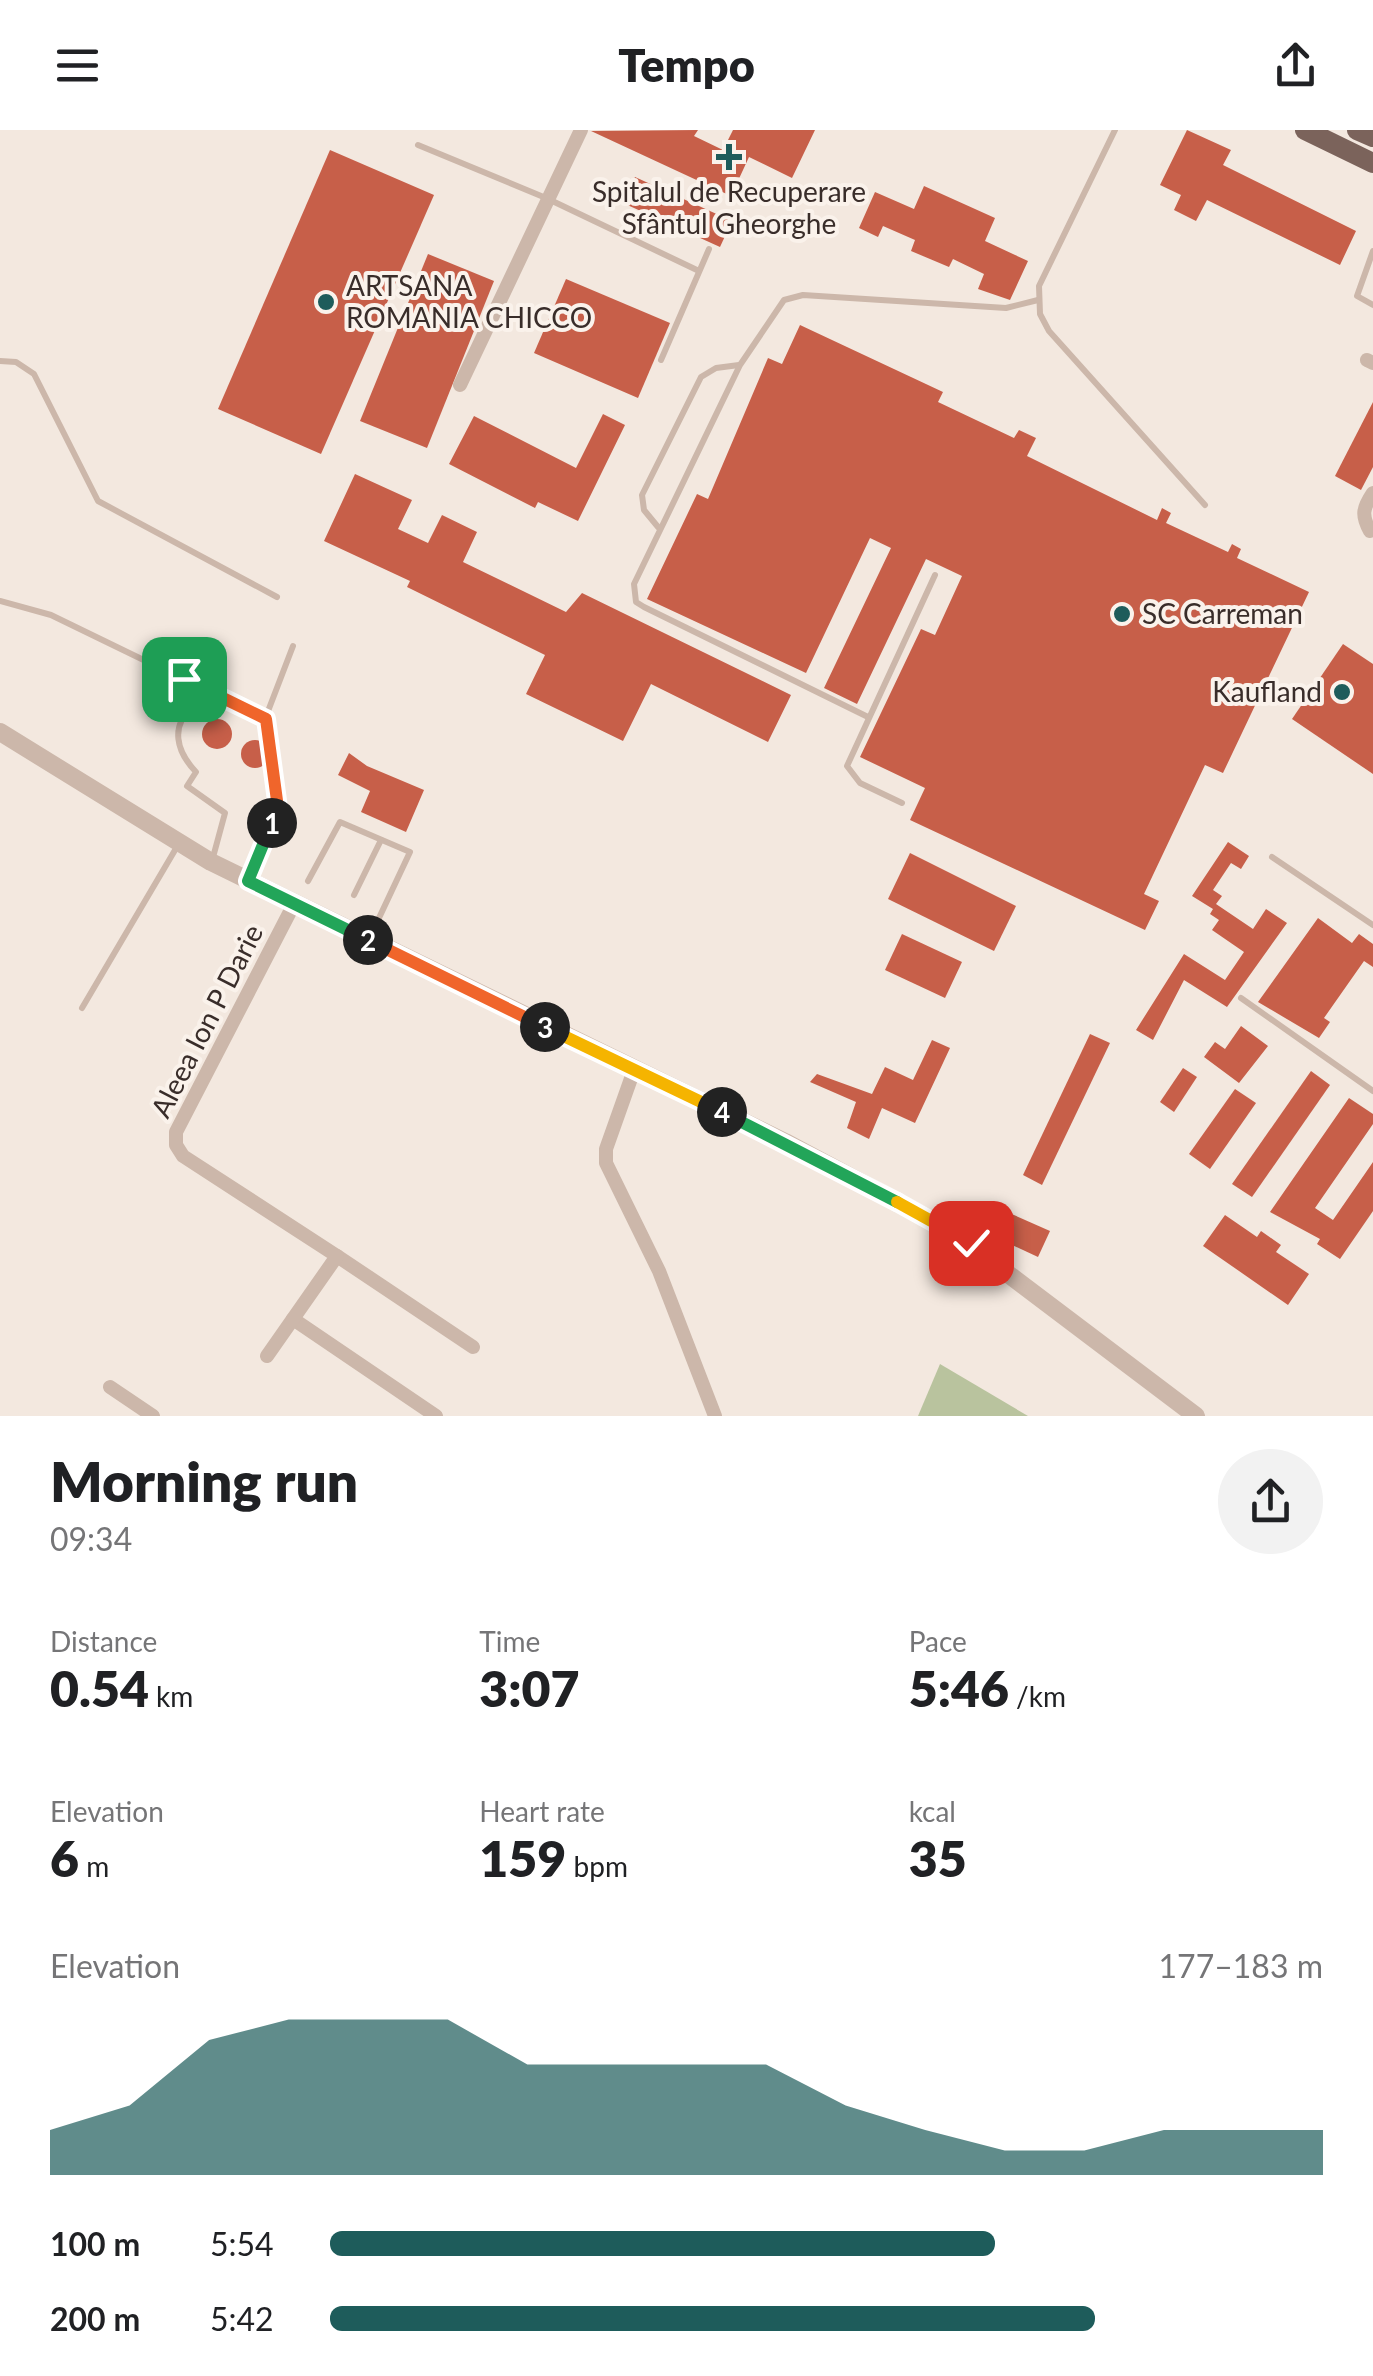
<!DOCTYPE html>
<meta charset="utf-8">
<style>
body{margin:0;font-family:Lato,sans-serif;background:#f2f2f2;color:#202124;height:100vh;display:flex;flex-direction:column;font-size:38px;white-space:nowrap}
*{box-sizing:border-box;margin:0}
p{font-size:32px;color:#757577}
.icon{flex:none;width:55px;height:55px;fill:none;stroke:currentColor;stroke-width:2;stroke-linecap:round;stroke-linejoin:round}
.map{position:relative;height:1286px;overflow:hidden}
.drawer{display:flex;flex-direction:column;background:#fff;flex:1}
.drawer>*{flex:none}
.pin{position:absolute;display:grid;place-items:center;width:85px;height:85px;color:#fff;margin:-42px;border-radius:20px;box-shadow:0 5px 15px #0006}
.km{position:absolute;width:50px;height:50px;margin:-25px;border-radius:50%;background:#222;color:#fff;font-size:28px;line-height:50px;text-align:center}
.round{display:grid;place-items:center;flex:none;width:105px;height:105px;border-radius:52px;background:#f2f2f2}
.overview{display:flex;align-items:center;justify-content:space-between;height:170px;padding:0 50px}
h1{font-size:55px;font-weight:800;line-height:75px}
.metrics{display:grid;grid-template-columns:repeat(3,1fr);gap:15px;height:170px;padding:10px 50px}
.metrics div{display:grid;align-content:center}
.metrics b{font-size:50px;font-weight:800}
.metrics small{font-size:28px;font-weight:400}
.metrics p{font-size:28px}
.chart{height:280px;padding:20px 50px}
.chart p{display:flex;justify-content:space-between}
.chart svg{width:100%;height:180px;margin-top:10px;fill:#1e5c5b;opacity:.7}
ul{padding:0 50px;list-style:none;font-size:32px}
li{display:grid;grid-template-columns:160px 120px 1fr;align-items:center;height:75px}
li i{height:25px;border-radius:12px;background:#1e5c5b}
header{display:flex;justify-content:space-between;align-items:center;height:130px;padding:0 50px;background:#fff;font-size:45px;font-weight:800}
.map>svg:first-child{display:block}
.green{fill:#b9c39e}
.building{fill:#c75f49}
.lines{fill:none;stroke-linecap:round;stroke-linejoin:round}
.service{stroke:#ccb7aa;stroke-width:6}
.minor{stroke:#ccb7aa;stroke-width:14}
.tertiary{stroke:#ccb7aa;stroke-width:18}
.primary{stroke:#7b635b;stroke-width:20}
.split-1-casing{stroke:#fff;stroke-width:20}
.split-2-casing{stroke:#fff;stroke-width:20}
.split-3-casing{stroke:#fff;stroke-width:20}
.split-4-casing{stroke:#fff;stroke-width:20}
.split-5-casing{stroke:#fff;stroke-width:20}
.split-6-casing{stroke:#fff;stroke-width:20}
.split-1{stroke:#f0652b;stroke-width:12}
.split-2{stroke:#22a559;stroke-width:12}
.split-3{stroke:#f0652b;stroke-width:12}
.split-4{stroke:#f5b400;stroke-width:12}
.split-5{stroke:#22a559;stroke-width:12}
.split-6{stroke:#f5b400;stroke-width:12}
.poi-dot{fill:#1e5c5b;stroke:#faf2eb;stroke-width:4}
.labels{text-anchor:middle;stroke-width:8;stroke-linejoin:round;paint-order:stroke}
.poi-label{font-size:28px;fill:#392d2a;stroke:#faf2eb;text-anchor:start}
.street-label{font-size:28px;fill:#392d2a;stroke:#faf2eb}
</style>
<header><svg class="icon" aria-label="menu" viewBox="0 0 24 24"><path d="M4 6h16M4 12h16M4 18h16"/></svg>Tempo<svg class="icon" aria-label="share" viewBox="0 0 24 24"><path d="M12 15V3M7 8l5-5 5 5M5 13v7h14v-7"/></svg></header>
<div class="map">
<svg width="1373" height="1286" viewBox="0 0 1373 1286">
<rect width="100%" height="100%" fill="#f3e8df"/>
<!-- green -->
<path class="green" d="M940 1234 1028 1286H918Z"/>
<!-- building -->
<g class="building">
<path d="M698 0 694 6 723 20 733 0H815L792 48 749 27 731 66 591 1Z"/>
<path d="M1187 0 1231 20 1223 35 1356 101 1340 135 1207 70 1196 91 1174 80 1181 65 1160 55Z"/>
<path d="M330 20 434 65 321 324 218 279Z"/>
<path d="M635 47 732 91 720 117 623 73Z"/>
<path d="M924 56 995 88 985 111 1028 131 1010 170 978 159 984 144 953 129 949 137 911 121 915 110 883 96 878 107 859 98 875 62 914 79Z"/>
<path d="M428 124 494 151 427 318 360 291Z"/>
<path d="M566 149 670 193 638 268 534 223Z"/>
<path d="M800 195 943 262 938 272 1014 308 1019 300 1036 308 1027 326 1157 390 1162 378 1171 383 1166 393 1228 422 1232 414 1241 419 1237 428 1309 462 1223 643 1205 635 1144 764 1159 771 1145 800 910 690 925 658 860 627 921 499 935 505 962 446 926 429 857 574 824 558 891 418 870 408 806 543 647 469 697 364 708 369 768 228 782 234Z"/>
<path d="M1373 272V337L1361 360 1335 346Z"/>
<path d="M603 284 625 295 578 391 538 372 535 378 449 334 474 286 576 338Z"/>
<path d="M355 344 412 370 398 399 428 413 442 385 477 402 463 432 566 482 582 463 791 565 768 612 651 554 623 611 526 564 545 525 407 457 410 451 324 411Z"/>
<path d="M1343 514 1373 534V644L1292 589Z"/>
<circle cx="217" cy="604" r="15"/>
<circle cx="255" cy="624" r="14"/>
<path d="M349 623 367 636 424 660 406 702 361 682 370 661 338 645Z"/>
<path d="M1228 712 1249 726 1241 739 1231 733 1213 760 1222 766 1216 774 1253 799 1266 779 1287 793 1227 877 1184 850 1153 910 1136 900 1184 824 1225 850 1244 822 1212 800 1219 790 1210 784 1213 779 1192 766Z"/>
<path d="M910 723 1016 776 994 821 888 769Z"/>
<path d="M1318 788 1352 813 1359 804 1373 814V837L1364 831 1324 888 1330 892 1319 908 1258 872Z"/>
<path d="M902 804 962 832 945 868 885 840Z"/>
<path d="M1241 896 1268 916 1239 953 1204 927 1215 912 1225 919Z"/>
<path d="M1090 904 1110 913 1042 1055 1023 1045Z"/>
<path d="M932 910 950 918 915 993 882 978 869 1009 847 998 856 972 810 952 817 944 872 964 885 937 913 950Z"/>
<path d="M1183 938 1197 947 1174 982 1160 972Z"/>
<path d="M1311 941 1330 955 1252 1067 1232 1054Z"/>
<path d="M1235 959 1256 973 1210 1039 1189 1024Z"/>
<path d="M1349 968 1373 984V994L1315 1078 1333 1090 1373 1032V1081L1340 1129 1317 1114 1320 1109 1270 1082Z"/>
<path d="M989 1074 1050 1101 1038 1127 978 1099Z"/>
<path d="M1225 1085 1257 1107 1261 1101 1281 1115 1276 1122 1309 1144 1288 1175 1203 1116Z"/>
</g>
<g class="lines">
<!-- service -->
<g class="service">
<path d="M1115 0 1039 156 1040 184 1049 201 1205 375"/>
<path d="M418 15 546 68 699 141"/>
<path d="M1373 121 1357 166 1373 175"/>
<path d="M661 230 709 119"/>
<path d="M0 231 16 232 34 244 98 371 277 467"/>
<path d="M658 397 644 380 642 365 701 247 716 238 739 235"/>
<path d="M0 471 51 485 265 589"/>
<path d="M193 576C170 596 176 621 196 642L187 656 225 683 212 731"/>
<path d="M868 587 644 477 636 472 634 454 740 235 784 170 803 165 1006 178 1038 170"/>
<path d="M902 673 860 653 847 636 935 445"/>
<path d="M1272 727 1373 795"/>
<path d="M248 750 278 678 275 630 265 589 293 516"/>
<path d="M308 751 340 692 410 722 371 805"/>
<path d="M354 765 381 710"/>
<path d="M1241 868 1373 961"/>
<path d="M82 878 178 715"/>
</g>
<!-- minor -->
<g class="minor">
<path d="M1367 230 1373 233"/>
<path d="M460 255 581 0"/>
<path d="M1370 401C1361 385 1363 378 1373 363"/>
<path d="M634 940 606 1019V1033L659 1141 715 1286"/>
<path d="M337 1126 473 1217"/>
<path d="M293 1189 436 1286"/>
<path d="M267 1226 337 1126 183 1026 176 1015V1002L294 774"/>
<path d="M110 1257 153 1286"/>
</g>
<!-- tertiary -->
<path class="tertiary" d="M0 602 211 732 785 1012 950 1100 1196 1286"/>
<!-- primary -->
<g class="primary">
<path d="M1305 0 1373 33"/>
<path d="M1357 0 1373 7"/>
</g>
</g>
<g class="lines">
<!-- split-1 casing -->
<g class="split-1-casing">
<path id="split-1" d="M184 549 266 589 278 678 272 693"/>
</g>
<!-- split-2 casing -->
<g class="split-2-casing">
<path id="split-2" d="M272 693 248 751 368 810"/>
</g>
<!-- split-3 casing -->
<g class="split-3-casing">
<path id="split-3" d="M368 810 545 897"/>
</g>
<!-- split-4 casing -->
<g class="split-4-casing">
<path id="split-4" d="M545 897 722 982"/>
</g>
<!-- split-5 casing -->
<g class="split-5-casing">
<path id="split-5" d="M722 982 897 1072"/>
</g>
<!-- split-6 casing -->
<g class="split-6-casing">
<path id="split-6" d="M897 1072 971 1113"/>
</g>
<!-- split-1 -->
<use href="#split-1" class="split-1"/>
<!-- split-2 -->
<use href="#split-2" class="split-2"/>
<!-- split-3 -->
<use href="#split-3" class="split-3"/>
<!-- split-4 -->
<use href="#split-4" class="split-4"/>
<!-- split-5 -->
<use href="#split-5" class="split-5"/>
<!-- split-6 -->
<use href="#split-6" class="split-6"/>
</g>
<!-- markers -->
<g class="poi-dot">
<path d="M724 12h10v10h10v10h-10v10h-10v-10h-10v-10h10z"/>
<circle cx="326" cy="172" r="10"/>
<circle cx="1122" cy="484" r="10"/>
<circle cx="1342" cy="562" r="10"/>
</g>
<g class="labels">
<!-- poi labels -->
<g class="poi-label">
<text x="729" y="72" text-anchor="middle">Spitalul de Recuperare<tspan x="729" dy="32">Sfântul Gheorghe</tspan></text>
<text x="346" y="166">ARTSANA<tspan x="346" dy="32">ROMANIA CHICCO</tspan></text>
<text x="1142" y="494">SC Carreman</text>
<text x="1322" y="572" text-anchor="end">Kaufland</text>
</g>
<!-- street labels -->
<g class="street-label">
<text transform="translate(207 891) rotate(-63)" y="10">Aleea Ion P Darie</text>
</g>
</g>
</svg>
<div class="pin" style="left:184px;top:549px;background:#1e9e55"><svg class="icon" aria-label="arrive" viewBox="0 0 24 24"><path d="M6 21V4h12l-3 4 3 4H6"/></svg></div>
<div class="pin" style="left:971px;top:1113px;background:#d93025"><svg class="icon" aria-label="check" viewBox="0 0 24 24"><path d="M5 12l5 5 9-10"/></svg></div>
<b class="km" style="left:272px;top:693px">1</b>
<b class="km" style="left:368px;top:810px">2</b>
<b class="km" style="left:545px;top:897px">3</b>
<b class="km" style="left:722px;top:982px">4</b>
</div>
<section class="drawer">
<div class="overview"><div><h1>Morning run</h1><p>09:34</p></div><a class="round"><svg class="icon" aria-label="share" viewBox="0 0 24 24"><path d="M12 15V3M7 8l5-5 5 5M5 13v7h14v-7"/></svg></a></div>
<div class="metrics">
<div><p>Distance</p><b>0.54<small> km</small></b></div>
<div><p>Time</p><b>3:07</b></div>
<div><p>Pace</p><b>5:46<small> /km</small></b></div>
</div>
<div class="metrics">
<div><p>Elevation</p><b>6<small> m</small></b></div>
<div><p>Heart rate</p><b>159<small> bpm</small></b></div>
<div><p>kcal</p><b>35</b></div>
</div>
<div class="chart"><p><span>Elevation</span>177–183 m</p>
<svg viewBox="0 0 160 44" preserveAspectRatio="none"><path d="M0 44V33L10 27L20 11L30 6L40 6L50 6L60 17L70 17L80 17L90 17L100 27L110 33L120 38L130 38L140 33L150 33L160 33V44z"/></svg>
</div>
<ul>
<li><b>100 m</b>5:54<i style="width:67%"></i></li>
<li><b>200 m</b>5:42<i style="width:77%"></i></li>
</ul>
</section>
